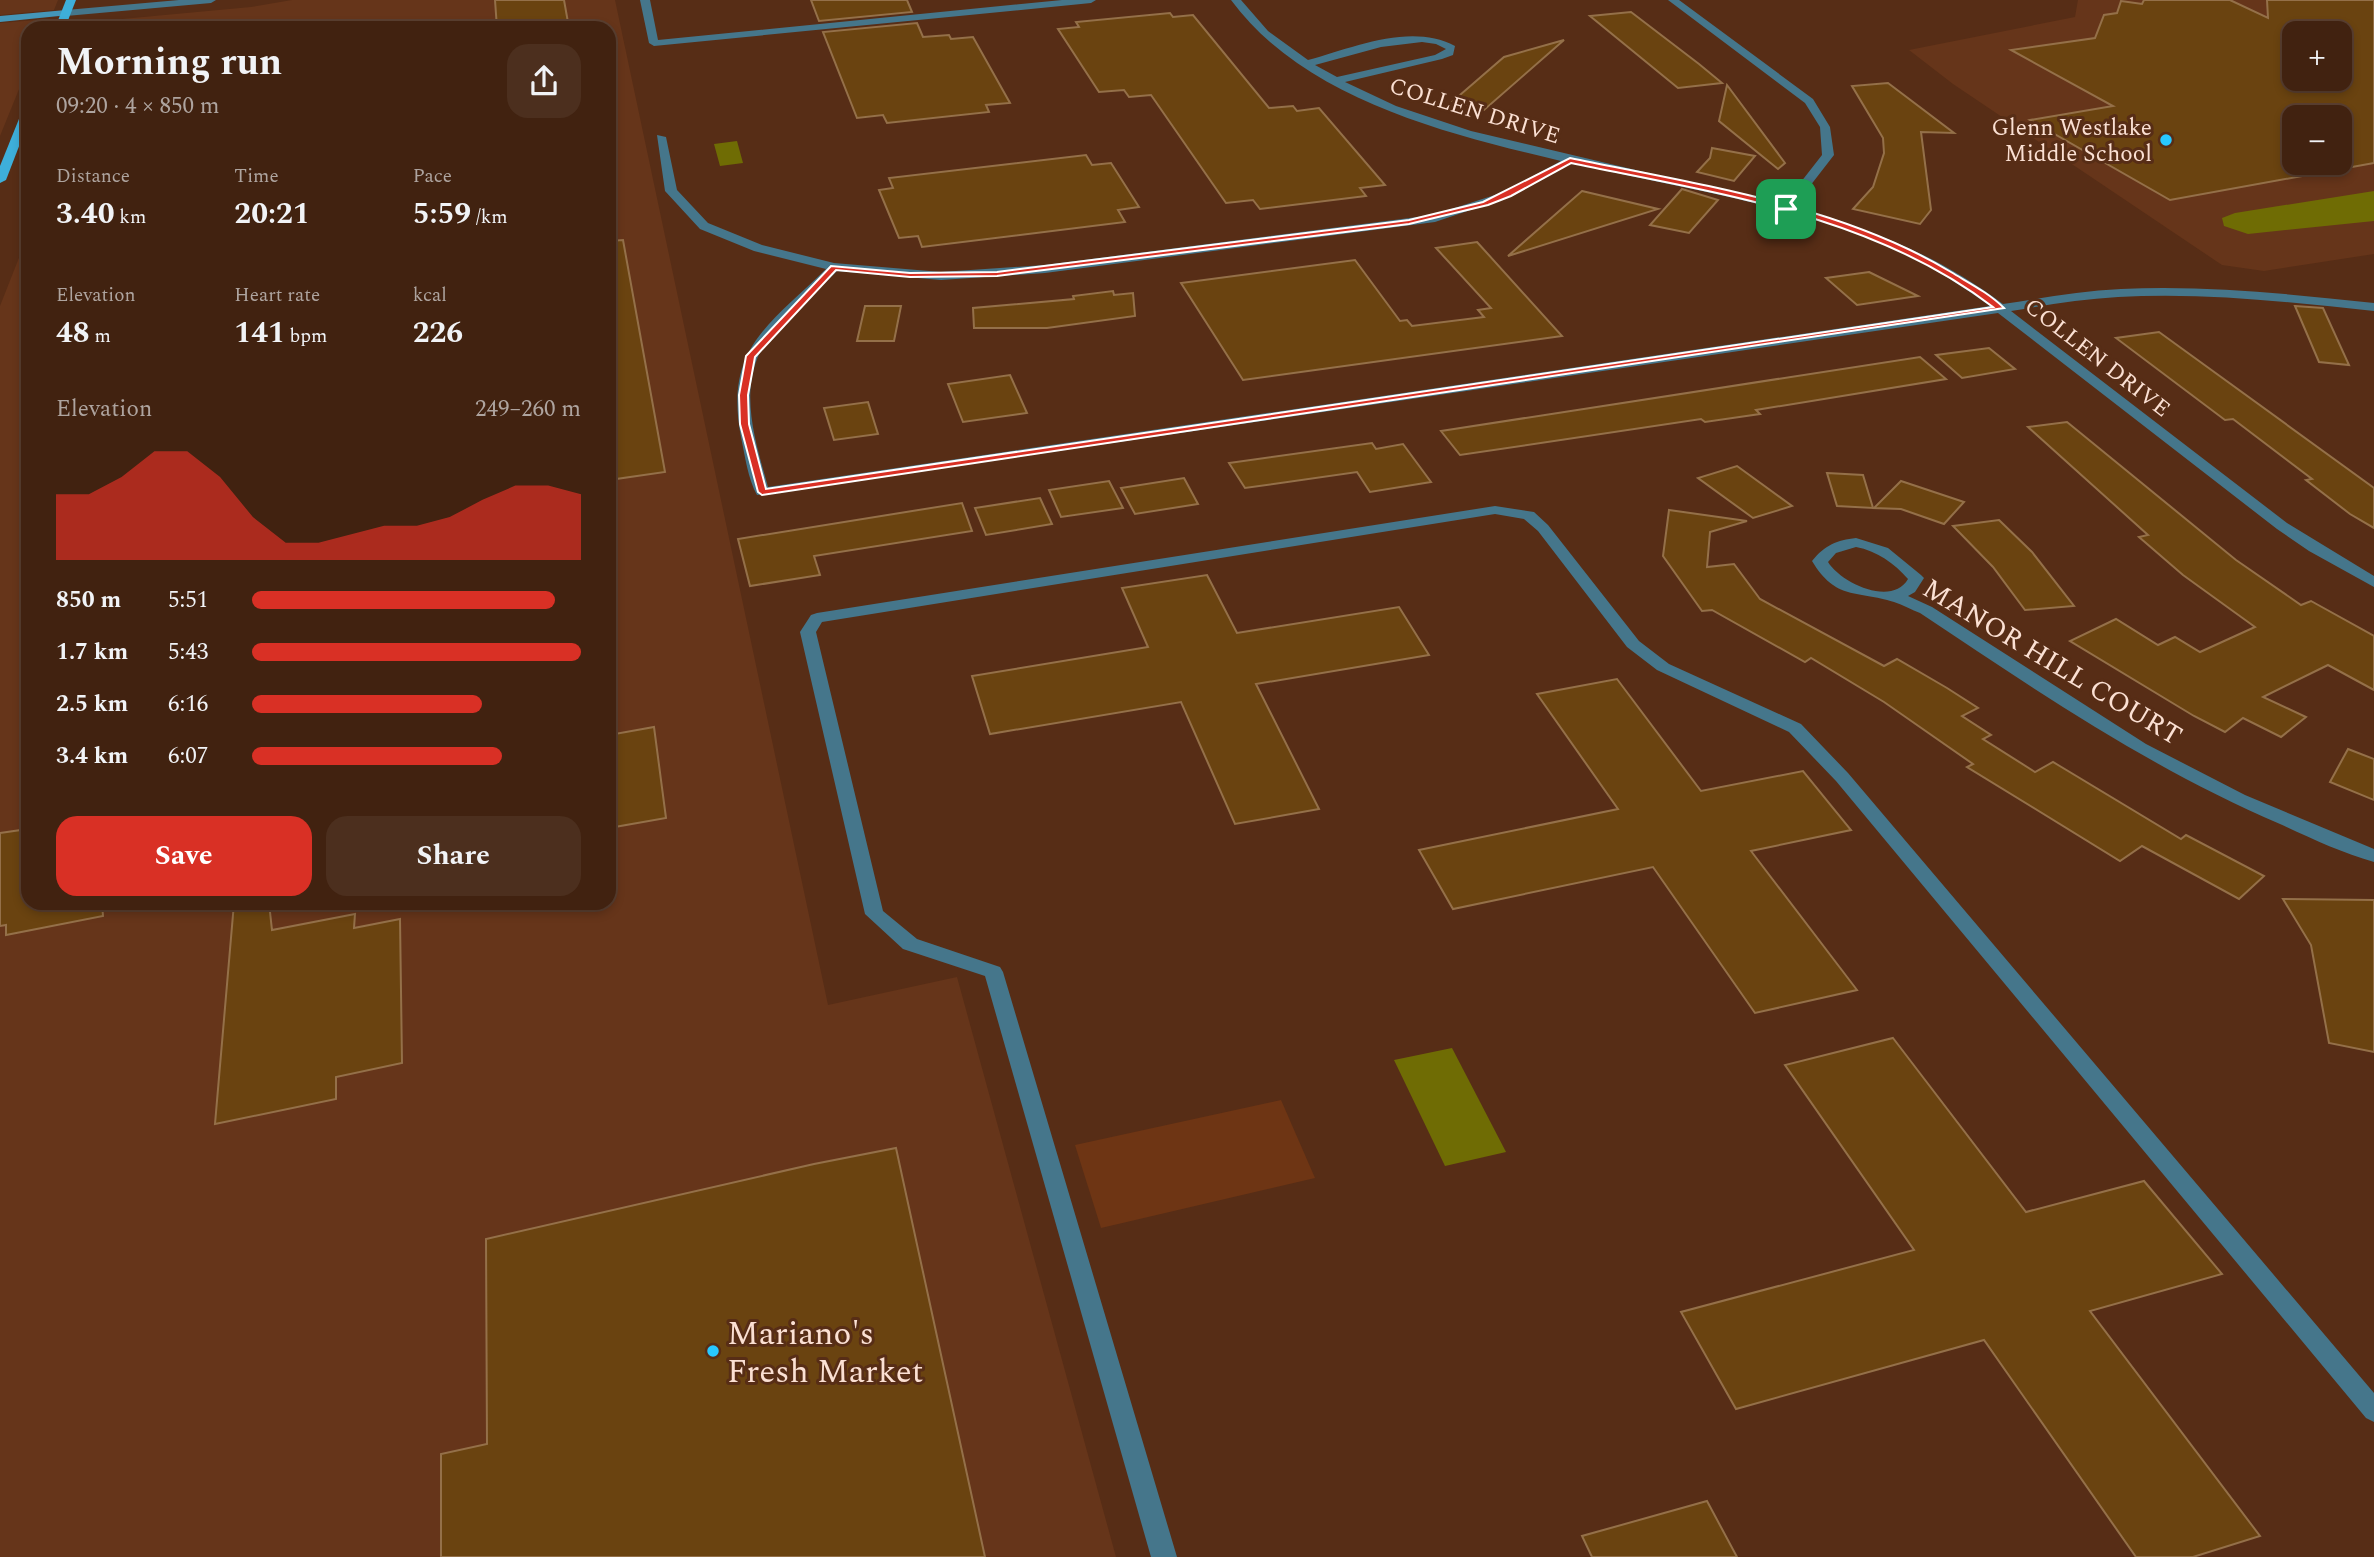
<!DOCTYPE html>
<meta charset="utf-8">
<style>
body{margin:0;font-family:Spectral,serif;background:#4c2f1e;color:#f1f3f6;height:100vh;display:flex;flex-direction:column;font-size:26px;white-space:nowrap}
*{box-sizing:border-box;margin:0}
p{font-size:23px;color:#aea49f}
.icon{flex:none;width:38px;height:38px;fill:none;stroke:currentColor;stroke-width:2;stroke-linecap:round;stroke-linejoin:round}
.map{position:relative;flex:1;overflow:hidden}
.drawer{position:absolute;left:21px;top:21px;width:595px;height:889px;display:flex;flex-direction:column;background:#412210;border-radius:21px;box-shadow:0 4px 10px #0003,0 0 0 2px #5a3f30}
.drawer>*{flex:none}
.controls{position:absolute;left:2282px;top:21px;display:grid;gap:14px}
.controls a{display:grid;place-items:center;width:70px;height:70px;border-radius:14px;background:#412210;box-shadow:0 4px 10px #0003,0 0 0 2px #5a3f30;font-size:35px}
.pin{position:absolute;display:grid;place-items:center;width:60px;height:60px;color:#fff;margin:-30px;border-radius:14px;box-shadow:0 4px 10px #0006}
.round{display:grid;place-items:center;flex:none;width:74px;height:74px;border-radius:21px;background:#4c2f1e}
.overview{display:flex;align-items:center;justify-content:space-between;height:119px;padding:0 35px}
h1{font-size:38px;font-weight:700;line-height:52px}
.metrics{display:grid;grid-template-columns:repeat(3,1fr);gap:10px;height:119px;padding:7px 35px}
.metrics div{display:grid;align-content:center}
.metrics b{font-size:30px;font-weight:700}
.metrics small{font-size:19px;font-weight:400}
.metrics p{font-size:19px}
.chart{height:196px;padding:14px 35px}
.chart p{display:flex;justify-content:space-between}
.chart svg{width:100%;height:126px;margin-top:7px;fill:#d93025;opacity:.7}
.button{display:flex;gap:14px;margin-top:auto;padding:14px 35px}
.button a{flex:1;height:80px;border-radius:21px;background:#d93025;color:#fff;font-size:28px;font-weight:700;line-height:80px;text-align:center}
.button a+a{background:#4c2f1e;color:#f1f3f6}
ul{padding:0 35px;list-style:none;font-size:23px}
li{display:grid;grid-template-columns:112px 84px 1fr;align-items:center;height:52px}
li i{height:18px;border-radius:9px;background:#d93025}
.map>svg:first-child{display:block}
.built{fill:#66351a;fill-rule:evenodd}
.green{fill:#6e3514}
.water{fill:#6f6c04}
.building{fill:#6a4310;stroke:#947049;stroke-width:2;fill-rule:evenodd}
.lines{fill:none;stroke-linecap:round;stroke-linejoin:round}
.minor{fill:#45768b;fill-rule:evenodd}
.tertiary{fill:#45768b;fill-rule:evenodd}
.secondary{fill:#4496b8;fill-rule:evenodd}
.primary{fill:#3eafda;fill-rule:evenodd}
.route{fill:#d93025;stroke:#fff;stroke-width:2;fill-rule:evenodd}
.poi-dot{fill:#28c8ff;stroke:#572d16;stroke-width:2.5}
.labels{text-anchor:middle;stroke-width:6;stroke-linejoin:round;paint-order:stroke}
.far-street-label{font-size:23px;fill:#fbe0d3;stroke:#572d16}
.far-poi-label{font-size:23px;fill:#fbe0d3;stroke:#572d16;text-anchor:end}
.street-label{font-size:28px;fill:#fbe0d3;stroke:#572d16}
.near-poi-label{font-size:33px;fill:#fbe0d3;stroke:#572d16;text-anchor:start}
</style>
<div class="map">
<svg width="2374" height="1557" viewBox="0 0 2374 1557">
<rect width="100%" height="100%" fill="#572d16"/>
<!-- built -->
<g class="built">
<path d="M0 0H58L54 10 0 15Z"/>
<path d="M292 0H615L828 1005 957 977 1116 1557H0V306L28 235V903H609V28H109L122 19 251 7Z"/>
<path d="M2078 0H2374V254L2264 271 2222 265 1953 84 1909 50 2075 17ZM2294 33H2340V79H2294ZM2294 117H2340V163H2294Z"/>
<path d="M48 19 44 28H28V67L0 136V23Z"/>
</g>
<!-- green -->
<path class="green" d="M1281 1100 1315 1178 1101 1228 1075 1145Z"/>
<!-- water -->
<g class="water">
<path d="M737 141 743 163 720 166 714 144Z"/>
<path d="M2374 191V221L2248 234 2224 226 2222 218 2235 213Z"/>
<path d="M1452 1048 1506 1152 1445 1166 1394 1060Z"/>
</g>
<!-- building -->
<g class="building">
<path d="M495 0H564L569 28H497Z"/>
<path d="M811 0H907L912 12 819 21Z"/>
<path d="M2144 0H2230L2268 18 2267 0H2374V163L2170 200 2030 120 2113 106 2011 50 2095 38 2104 15 2117 13 2121 1 2142 4ZM2294 33H2340V79H2294ZM2294 117H2340V163H2294Z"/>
<path d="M1631 12 1699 64 1722 83 1678 88 1590 16Z"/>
<path d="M1170 13 1173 17 1193 15 1269 108 1293 106 1297 111 1319 108 1385 185 1360 188 1366 196 1260 209 1253 200 1226 203 1151 95 1129 97 1124 90 1099 92 1058 29 1079 27 1076 22Z"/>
<path d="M917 23 923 37 949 35 951 39 973 37 1010 103 986 105 989 112 887 123 883 115 857 118 823 32Z"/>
<path d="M1564 40 1484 110 1453 101 1504 57Z"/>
<path d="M1888 83 1954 133 1921 132 1931 210 1920 224 1853 209 1873 187 1884 153 1883 138 1852 86Z"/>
<path d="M1727 85 1785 163 1778 169 1719 121Z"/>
<path d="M1712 148 1755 156 1734 181 1697 172 1710 158Z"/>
<path d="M1086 155 1092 165 1111 163 1139 207 1118 210 1125 222 922 247 918 236 899 238 879 190 893 188 889 178Z"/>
<path d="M1682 189 1718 200 1689 233 1650 225Z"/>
<path d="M1582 191 1658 209 1508 256Z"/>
<path d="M623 240 665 472 609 480V241Z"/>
<path d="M1477 242 1562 336 1243 380 1181 283 1355 260 1400 321 1407 320 1412 326 1484 317 1478 310 1491 308 1436 248Z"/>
<path d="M1869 272 1918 296 1857 305 1826 278Z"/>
<path d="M1113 291 1114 295 1133 293 1135 316 1047 328H974L973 308 1074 299 1073 296Z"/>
<path d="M865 306H901L894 341H857Z"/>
<path d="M2295 306 2323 308 2349 365 2319 362Z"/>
<path d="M2159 332 2374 488V528L2350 514 2306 480 2312 479 2233 419 2225 420 2116 338Z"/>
<path d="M1989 348 2015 369 1962 378 1936 355Z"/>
<path d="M1920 357 1946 379 1756 410 1760 414 1705 422 1701 419 1460 455 1441 431Z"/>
<path d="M1010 375 1027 413 963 422 948 384Z"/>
<path d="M868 402 878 434 834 440 824 408Z"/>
<path d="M2067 422 2236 560 2301 605 2311 601 2374 636V690L2328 665 2263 697 2306 717 2281 737 2243 718 2225 732 2194 716 2070 641 2116 619 2158 645 2175 637 2200 652 2255 627 2183 575 2139 537 2148 535 2028 427Z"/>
<path d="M1372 443 1376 449 1403 444 1431 482 1370 492 1357 472 1245 488 1229 463Z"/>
<path d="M1737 466 1792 506 1753 518 1698 478Z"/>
<path d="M1827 473 1863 475 1873 508 1837 506Z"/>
<path d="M1184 478 1198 504 1135 514 1121 488Z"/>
<path d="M1109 481 1123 508 1061 517 1049 490Z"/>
<path d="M1901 481 1964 502 1944 524 1901 509 1874 508Z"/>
<path d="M1040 498 1052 524 986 535 975 508Z"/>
<path d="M962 503 972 531 814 556 820 575 750 586 738 539Z"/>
<path d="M1669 510 1747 521 1710 532 1707 567 1734 564 1760 599 1884 666 1897 659 1947 688 1978 708 1962 716 1991 735 1983 739 2035 772 2053 762 2181 839 2186 835 2264 876 2239 899 2142 846 2120 861 1967 767 1973 764 1884 702 1811 658 1805 662 1712 610 1702 611 1663 556Z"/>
<path d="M1999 520 2032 552 2074 606 2025 610 1993 567 1953 526Z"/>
<path d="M1207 575 1237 633 1399 607 1429 655 1256 684 1319 809 1235 824 1181 702 990 734 972 676 1148 647 1122 588Z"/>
<path d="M1617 679 1701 791 1803 771 1851 830 1751 851 1857 990 1755 1013 1653 867 1453 909 1419 850 1618 809 1537 694Z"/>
<path d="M654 727 666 818 609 828V735Z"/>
<path d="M2348 749 2374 759V800L2330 782Z"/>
<path d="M28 829V903H102L103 916 6 935V925L0 926V833Z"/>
<path d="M2283 899 2374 900V1052L2329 1043 2311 945Z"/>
<path d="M234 903H269L272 930 355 914 354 928 400 919 402 1063 336 1077V1099L215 1124Z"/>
<path d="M1893 1038 2026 1212 2144 1181 2222 1274 2090 1311 2260 1536 2193 1557H2136L1984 1340 1736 1409 1681 1312 1914 1250 1785 1065Z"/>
<path d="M896 1148 985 1557H441V1454L487 1444 486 1239 814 1164Z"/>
<path d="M1707 1501 1737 1557H1592L1582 1536Z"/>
</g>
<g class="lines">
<!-- minor -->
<g class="minor">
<path d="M640 0H650L658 40 1062 0H1096L1091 3 654 46 649 43Z"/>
<path d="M1231 0H1241L1268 31 1308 60C1352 48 1411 22 1455 46L1453 55 1442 59 1345 82 1396 106 1471 131 1783 205 1822 155 1820 127 1805 103 1668 0H1679L1813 99 1830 127 1834 155 1793 208C1870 228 1939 256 2003 304 2042 298 2081 291 2121 289 2205 285 2290 294 2374 303V311C2289 302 2203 292 2118 297 2082 299 2047 305 2011 311L2287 523 2374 576V587L2309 551 2277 529 1998 313 757 495C748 479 745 456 741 437 724 348 769 325 826 269L754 251 700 229 665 191 657 135 666 137 677 190 708 223 762 245 834 263 941 272 1045 265 1433 215 1504 192 1561 161C1447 134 1304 99 1231 0ZM1422 42 1436 44 1446 49 1435 55 1337 77 1315 65 1381 47ZM1572 163C1679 188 1792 204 1893 248 1928 264 1959 284 1990 306L768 487C757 447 741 400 757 359 769 328 814 295 837 271L941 280 1045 273 1435 222 1512 196Z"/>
<path d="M1495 506 1534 512 1548 525 1639 641 1669 664 1801 724 1848 773 2374 1393V1422L2366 1418 1836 781 1789 732 1657 670 1627 647 1538 531 1524 519 1495 514 822 622 816 632 883 911 917 939 1000 967 1003 972 1177 1557H1151L985 976 903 949 865 914 800 632 811 615 817 613Z"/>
<path d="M1856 538 1888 548 1921 575 1924 578 1915 592 1908 596 1932 607 2146 744 2245 795 2374 849V862C2342 853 2310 838 2280 824 2151 769 2037 691 1920 613 1912 610 1903 605 1894 602 1857 590 1836 601 1812 561 1825 545 1837 540 1856 538ZM1856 547C1877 551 1894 563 1908 579 1892 607 1841 583 1828 562L1836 553Z"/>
</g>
<!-- tertiary -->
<path class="tertiary" d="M179 0H216L211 3 66 16 61 13 66 10Z"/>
<!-- secondary -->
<path class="secondary" d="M66 10 71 13 69 15 0 22V16Z"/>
<!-- primary -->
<g class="primary">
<path d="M66 0H76L65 28H55Z"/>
<path d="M28 106V123L6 180 0 183V166L23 109Z"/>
</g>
</g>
<!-- route -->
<path class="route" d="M1570 158C1696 184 1840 205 1951 272 1969 283 1989 293 2004 308L762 495 758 492 740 424 739 395 746 356 831 266 910 273 997 272 1409 220 1483 202ZM1571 163C1715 193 1873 215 1993 307L766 489 749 424 748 395 755 357 836 270 910 277 997 276 1409 224 1488 205 1511 196Z"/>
<!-- markers -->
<g class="poi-dot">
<circle cx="2166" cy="140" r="7"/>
<circle cx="713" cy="1351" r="7"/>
</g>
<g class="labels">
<!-- far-street labels -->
<g class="far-street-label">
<text transform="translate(1475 110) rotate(17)" y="8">COLLEN DRIVE</text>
<text transform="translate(2098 357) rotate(38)" y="8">COLLEN DRIVE</text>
</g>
<!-- far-poi labels -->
<g class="far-poi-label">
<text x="2152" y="135">Glenn Westlake<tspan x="2152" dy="26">Middle School</tspan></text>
</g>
<!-- street labels -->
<g class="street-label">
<text transform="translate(2053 661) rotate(31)" y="10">MANOR HILL COURT</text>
</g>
<!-- near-poi labels -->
<g class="near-poi-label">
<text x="727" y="1344">Mariano's<tspan x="727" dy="38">Fresh Market</tspan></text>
</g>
</g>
</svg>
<div class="controls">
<a>+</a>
<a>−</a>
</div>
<div class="pin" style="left:1786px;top:209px;background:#1e9e55"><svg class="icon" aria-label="arrive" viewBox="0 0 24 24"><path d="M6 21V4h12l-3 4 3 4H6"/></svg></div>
<section class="drawer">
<div class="overview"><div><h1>Morning run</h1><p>09:20 · 4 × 850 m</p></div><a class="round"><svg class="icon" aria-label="share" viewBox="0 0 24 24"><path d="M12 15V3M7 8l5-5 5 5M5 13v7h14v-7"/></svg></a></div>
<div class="metrics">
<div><p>Distance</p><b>3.40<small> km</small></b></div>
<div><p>Time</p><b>20:21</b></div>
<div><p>Pace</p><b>5:59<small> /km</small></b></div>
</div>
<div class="metrics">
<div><p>Elevation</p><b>48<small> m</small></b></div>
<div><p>Heart rate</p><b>141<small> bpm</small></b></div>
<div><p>kcal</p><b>226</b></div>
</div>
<div class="chart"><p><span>Elevation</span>249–260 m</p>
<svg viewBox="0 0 160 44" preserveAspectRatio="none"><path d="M0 44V21L10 21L20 15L30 6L40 6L50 15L60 29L70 38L80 38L90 35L100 32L110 32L120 29L130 23L140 18L150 18L160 21V44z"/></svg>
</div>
<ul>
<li><b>850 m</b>5:51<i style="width:92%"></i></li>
<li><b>1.7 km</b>5:43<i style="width:100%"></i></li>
<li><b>2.5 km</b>6:16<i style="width:70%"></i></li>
<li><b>3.4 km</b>6:07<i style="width:76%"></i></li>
</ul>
<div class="button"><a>Save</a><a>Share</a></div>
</section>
</div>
